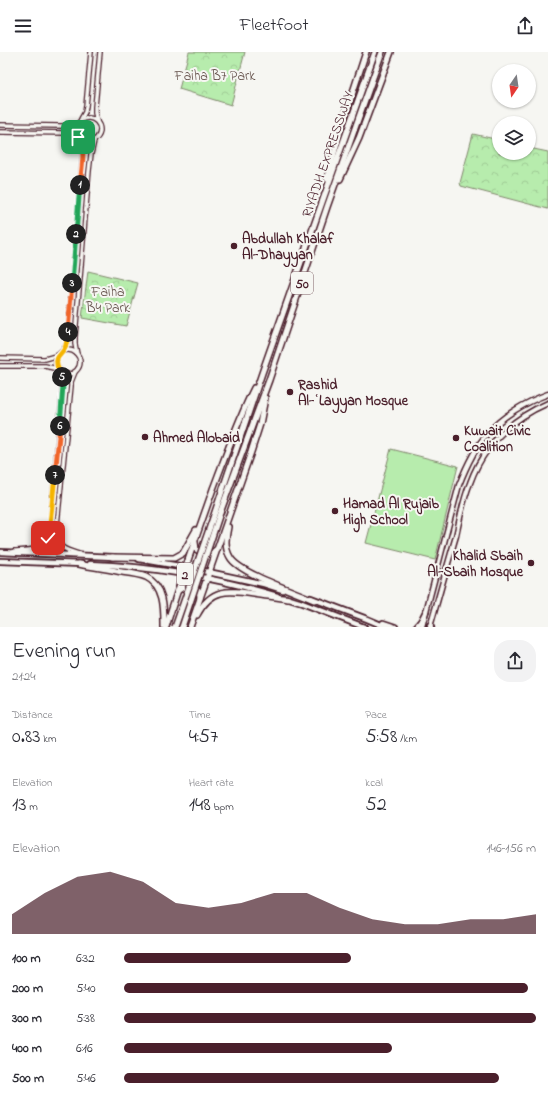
<!DOCTYPE html>
<meta charset="utf-8">
<style>
body{margin:0;font-family:"Indie Flower",sans-serif;background:#f2f2f3;color:#2b2b33;height:100vh;display:flex;flex-direction:column;font-size:15px;white-space:nowrap}
*{box-sizing:border-box;margin:0}
p{font-size:13px;color:#7c7c81}
.icon{flex:none;width:22px;height:22px;fill:none;stroke:currentColor;stroke-width:2;stroke-linecap:round;stroke-linejoin:round}
.map{position:relative;height:575px;overflow:hidden}
.panel{display:flex;flex-direction:column;background:#fff;flex:1}
.panel>*{flex:none}
.needle{width:26px;rotate:193deg}
.fabs{position:absolute;left:492px;top:12px;display:grid;gap:8px}
.fabs a{display:grid;place-items:center;width:44px;height:44px;border-radius:50%;background:#fff;box-shadow:0 1px 3px #0004;font-size:20px}
.pin{position:absolute;display:grid;place-items:center;width:34px;height:34px;color:#fff;margin:-17px;border-radius:8px;box-shadow:0 2px 6px #0006}
.km{position:absolute;width:20px;height:20px;margin:-10px;border-radius:50%;background:#222;color:#fff;font-size:11px;line-height:20px;text-align:center}
.round{display:grid;place-items:center;flex:none;width:42px;height:42px;border-radius:16px;background:#f2f2f3}
.head{display:flex;align-items:center;justify-content:space-between;height:68px;padding:0 12px}
h1{font-size:22px;font-weight:600;line-height:30px}
.figures{display:grid;grid-template-columns:repeat(3,1fr);gap:6px;height:68px;padding:4px 12px}
.figures div{display:grid;align-content:center}
.figures b{font-size:20px;font-weight:600}
.figures small{font-size:11px;font-weight:400}
.figures p{font-size:11px}
.chart{height:112px;padding:8px 12px}
.chart p{display:flex;justify-content:space-between}
.chart svg{width:100%;height:72px;margin-top:4px;fill:#4a1f2b;opacity:.7}
ul{padding:0 12px;list-style:none;font-size:13px}
li{display:grid;grid-template-columns:64px 48px 1fr;align-items:center;height:30px}
li i{height:10px;border-radius:5px;background:#4a1f2b}
header{display:flex;justify-content:space-between;align-items:center;height:52px;padding:0 12px;background:#fff;font-size:18px;font-weight:600}
.map>svg:first-child{display:block}
.grass{fill:#b7ecad;stroke:#80866c}
.park{fill:url(#park-crowns);stroke:#80866c}
.lines{fill:none;stroke-linecap:round;stroke-linejoin:round}
.tertiary-casing{stroke:#4a1f2b;stroke-width:6}
.secondary-casing{stroke:#4a1f2b;stroke-width:7}
.primary-casing{stroke:#4a1f2b;stroke-width:8}
.motorway-casing{stroke:#4a1f2b;stroke-width:8}
.tertiary{stroke:#f6f6f2;stroke-width:3.5}
.secondary{stroke:#f6f6f2;stroke-width:4}
.primary{stroke:#f6f6f2;stroke-width:4.5}
.motorway{stroke:#f6f6f2;stroke-width:5}
.motorway-bridge-casing{stroke:#4a1f2b;stroke-width:8;stroke-linecap:butt}
.motorway-bridge{stroke:#f6f6f2;stroke-width:5}
.split-1-casing{stroke:#fff;stroke-width:8}
.split-2-casing{stroke:#fff;stroke-width:8}
.split-3-casing{stroke:#fff;stroke-width:8}
.split-4-casing{stroke:#fff;stroke-width:8}
.split-5-casing{stroke:#fff;stroke-width:8}
.split-6-casing{stroke:#fff;stroke-width:8}
.split-7-casing{stroke:#fff;stroke-width:8}
.split-8-casing{stroke:#fff;stroke-width:8}
.split-9-casing{stroke:#fff;stroke-width:8}
.split-1{stroke:#f0652b;stroke-width:5}
.split-2{stroke:#22a559;stroke-width:5}
.split-3{stroke:#22a559;stroke-width:5}
.split-4{stroke:#f0652b;stroke-width:5}
.split-5{stroke:#f5b400;stroke-width:5}
.split-6{stroke:#22a559;stroke-width:5}
.split-7{stroke:#f0652b;stroke-width:5}
.split-8{stroke:#f5b400;stroke-width:5}
.split-9{stroke:#f5b400;stroke-width:5}
.poi-dot{fill:#4a1f2b;stroke:#f6f6f2;stroke-width:1.5}
.labels{text-anchor:middle;stroke-width:4;stroke-linejoin:round;paint-order:stroke}
.shield{fill:#f6f6f2;stroke:#7e6067;stroke-width:1}
.shield-label{font-size:13px;font-weight:bold;fill:#4a1f2b}
.park-label{font-size:14px;fill:#65524c;stroke:#f6f6f2}
.street-label{font-size:14px;fill:#4a1f2b;stroke:#f6f6f2}
.poi-label{font-size:14px;font-weight:bold;fill:#4a1f2b;stroke:#f6f6f2;text-anchor:start}
</style>
<header><svg class="icon" aria-label="menu" viewBox="0 0 24 24"><path d="M4 6h16M4 12h16M4 18h16"/></svg>Fleetfoot<svg class="icon" aria-label="share" viewBox="0 0 24 24"><path d="M12 15V3M7 8l5-5 5 5M5 13v7h14v-7"/></svg></header>
<div class="map">
<svg width="548" height="575" viewBox="0 0 548 575">
<defs>
<pattern id="park-crowns" width="20" height="18" patternUnits="userSpaceOnUse"><rect width="20" height="18" fill="#b7ecad"/><path d="M2 6a3 3 0 1 1 6 0M12 15a3 3 0 1 1 6 0" fill="none" stroke="#9fca95"/></pattern>
</defs>
<rect width="100%" height="100%" fill="#f6f6f2"/>
<filter id="ink" filterUnits="userSpaceOnUse"><feTurbulence type="fractalNoise" baseFrequency=".025" numOctaves="2"/><feDisplacementMap in="SourceGraphic" scale="8" xChannelSelector="R" yChannelSelector="G"/><feConvolveMatrix kernelMatrix="1 2 1 2 8 2 1 2 1" color-interpolation-filters="sRGB"/></filter>
<g filter="url(#ink)">
<!-- grass -->
<path class="grass" d="M391 397 458 414 435 508 366 491Z"/>
<!-- park -->
<g class="park">
<path d="M189 0H245L231 53 179 37Z"/>
<path d="M473 82 499 88V101H529V96L548 100V157L461 134 460 131Z"/>
<path d="M88 219 138 231 126 274 82 266Z"/>
</g>
<g class="lines">
<!-- tertiary casing -->
<g class="tertiary-casing">
<g id="tertiary">
<circle cx="88" cy="78" r="12"/>
<path d="M81 67 85 60 86 54 91 0"/>
<path d="M97 69 95 61V55L100 0"/>
<path d="M0 73 60 74H73L77 72"/>
<path d="M0 80 67 81 74 82 78 85"/>
<circle cx="68" cy="310" r="12"/>
<path d="M63 299 67 291 69 271 83 101 81 88"/>
<path d="M77 302 75 292V285L89 119 91 102 94 89"/>
<path d="M0 306 45 307 59 303"/>
<path d="M0 314H45L58 317"/>
<path d="M75 320 71 330V334L56 483C59 497 66 498 79 502"/>
<path d="M14 499C26 498 43 499 49 486L62 345 63 329 60 319"/>
</g>
</g>
<!-- secondary casing -->
<g class="secondary-casing">
<g id="secondary">
<path d="M422 575 459 433C466 415 474 397 487 382 502 364 526 350 548 342"/>
<path d="M430 575C439 544 447 514 456 484 460 466 463 448 470 431 484 392 511 367 548 351"/>
</g>
</g>
<!-- primary casing -->
<g class="primary-casing">
<g id="primary">
<path d="M0 500 114 505"/>
<path d="M139 507 185 515 264 532 283 538"/>
<path d="M0 509 82 512"/>
<path d="M90 512C150 514 219 526 277 544"/>
<path d="M286 546 302 551 364 575"/>
<path d="M311 546 367 567 386 575"/>
<path d="M383 571 395 575"/>
<path d="M430 573 431 575"/>
<path d="M416 575 421 569 426 559"/>
</g>
</g>
<!-- motorway casing -->
<g class="motorway-casing">
<g id="motorway">
<path d="M327 127 339 83 366 0"/>
<path d="M340 127 359 86 391 0"/>
<path d="M215 460 262 321 375 0"/>
<path d="M220 461 269 328 327 155 382 0"/>
<path d="M228 475C226 485 224 495 230 505 238 521 296 540 314 548"/>
<path d="M195 490 196 497 203 502H211L217 497"/>
<path d="M112 505 174 506 183 501 196 478"/>
<path d="M79 512C93 515 107 517 122 520 130 521 139 522 146 525 165 534 164 558 164 575"/>
<path d="M179 538C188 530 200 533 200 546"/>
<path d="M197 563C211 536 228 538 254 542 266 544 277 545 288 547"/>
<path d="M166 575C180 529 197 483 213 437 226 403 238 368 254 336"/>
<path d="M190 575 251 400 260 372 265 346"/>
</g>
</g>
<!-- tertiary -->
<use href="#tertiary" class="tertiary"/>
<!-- secondary -->
<use href="#secondary" class="secondary"/>
<!-- primary -->
<use href="#primary" class="primary"/>
<!-- motorway -->
<use href="#motorway" class="motorway"/>
<!-- motorway-bridge casing -->
<g class="motorway-bridge-casing">
<g id="motorway-bridge">
<path d="M175 575 215 460"/>
<path d="M182 575 220 461"/>
</g>
</g>
<!-- motorway-bridge -->
<use href="#motorway-bridge" class="motorway-bridge"/>
</g>
</g>
<g class="lines" filter="url(#ink)">
<!-- split-1 casing -->
<g class="split-1-casing">
<path id="split-1" d="M78 85C87 94 81 120 80 133"/>
</g>
<!-- split-2 casing -->
<g class="split-2-casing">
<path id="split-2" d="M76 182 80 133"/>
</g>
<!-- split-3 casing -->
<g class="split-3-casing">
<path id="split-3" d="M72 231 76 182"/>
</g>
<!-- split-4 casing -->
<g class="split-4-casing">
<path id="split-4" d="M68 280 72 231"/>
</g>
<!-- split-5 casing -->
<g class="split-5-casing">
<path id="split-5" d="M62 325C61 320 57 317 57 313 55 304 62 303 65 296 67 291 67 286 68 280"/>
</g>
<!-- split-6 casing -->
<g class="split-6-casing">
<path id="split-6" d="M60 374 63 333 62 325"/>
</g>
<!-- split-7 casing -->
<g class="split-7-casing">
<path id="split-7" d="M55 423 60 374"/>
</g>
<!-- split-8 casing -->
<g class="split-8-casing">
<path id="split-8" d="M50 472 55 423"/>
</g>
<!-- split-9 casing -->
<g class="split-9-casing">
<path id="split-9" d="M48 486 50 472"/>
</g>
<!-- split-1 -->
<use href="#split-1" class="split-1"/>
<!-- split-2 -->
<use href="#split-2" class="split-2"/>
<!-- split-3 -->
<use href="#split-3" class="split-3"/>
<!-- split-4 -->
<use href="#split-4" class="split-4"/>
<!-- split-5 -->
<use href="#split-5" class="split-5"/>
<!-- split-6 -->
<use href="#split-6" class="split-6"/>
<!-- split-7 -->
<use href="#split-7" class="split-7"/>
<!-- split-8 -->
<use href="#split-8" class="split-8"/>
<!-- split-9 -->
<use href="#split-9" class="split-9"/>
</g>
<!-- markers -->
<g class="poi-dot">
<circle cx="234" cy="194" r="4"/>
<circle cx="290" cy="340" r="4"/>
<circle cx="145" cy="385" r="4"/>
<circle cx="456" cy="386" r="4"/>
<circle cx="335" cy="459" r="4"/>
<circle cx="531" cy="511" r="4"/>
</g>
<g class="labels">
<!-- shield labels -->
<g class="shield">
<rect x="291" y="220" width="22" height="22" rx="3"/>
<rect x="177" y="511" width="16" height="22" rx="3"/>
</g>
<g class="shield-label">
<text x="302" y="236">50</text>
<text x="185" y="527">2</text>
</g>
<!-- park labels -->
<g class="park-label">
<text x="215" y="28">Faiha B7 Park</text>
<text x="108" y="244">Faiha<tspan x="108" dy="16">B4 Park</tspan></text>
</g>
<!-- street labels -->
<g class="street-label">
<text transform="translate(327 102) rotate(-71)" y="5">RIYADH EXPRESSWAY</text>
</g>
<!-- poi labels -->
<g class="poi-label">
<text x="242" y="191">Abdullah Khalaf<tspan x="242" dy="16">Al-Dhayyan</tspan></text>
<text x="298" y="337">Rashid<tspan x="298" dy="16">Al-ʿLayyan Mosque</tspan></text>
<text x="464" y="383">Kuwait Civic<tspan x="464" dy="16">Coalition</tspan></text>
<text x="153" y="390">Ahmed Alobaid</text>
<text x="343" y="456">Hamad Al Rujaib<tspan x="343" dy="16">High School</tspan></text>
<text x="523" y="508" text-anchor="end">Khalid Sbaih<tspan x="523" dy="16">Al-Sbaih Mosque</tspan></text>
</g>
</g>
</svg>
<div class="fabs">
<a><svg class="needle" viewBox="-14 -14 28 28"><path d="M0-13l5 13h-10z" fill="#e53935"/><path d="M0 13l5-13h-10z" fill="#7c7c81"/></svg></a>
<a><svg class="icon" aria-label="layers" viewBox="0 0 24 24"><path d="M12 4l9 5-9 5-9-5zM3 14l9 5 9-5"/></svg></a>
</div>
<div class="pin" style="left:78px;top:85px;background:#1e9e55"><svg class="icon" aria-label="arrive" viewBox="0 0 24 24"><path d="M6 21V4h12l-3 4 3 4H6"/></svg></div>
<div class="pin" style="left:48px;top:486px;background:#d93025"><svg class="icon" aria-label="check" viewBox="0 0 24 24"><path d="M5 12l5 5 9-10"/></svg></div>
<b class="km" style="left:80px;top:133px">1</b>
<b class="km" style="left:76px;top:182px">2</b>
<b class="km" style="left:72px;top:231px">3</b>
<b class="km" style="left:68px;top:280px">4</b>
<b class="km" style="left:62px;top:325px">5</b>
<b class="km" style="left:60px;top:374px">6</b>
<b class="km" style="left:55px;top:423px">7</b>
</div>
<section class="panel">
<div class="head"><div><h1>Evening run</h1><p>21:24</p></div><a class="round"><svg class="icon" aria-label="share" viewBox="0 0 24 24"><path d="M12 15V3M7 8l5-5 5 5M5 13v7h14v-7"/></svg></a></div>
<div class="figures">
<div><p>Distance</p><b>0.83<small> km</small></b></div>
<div><p>Time</p><b>4:57</b></div>
<div><p>Pace</p><b>5:58<small> /km</small></b></div>
</div>
<div class="figures">
<div><p>Elevation</p><b>13<small> m</small></b></div>
<div><p>Heart rate</p><b>148<small> bpm</small></b></div>
<div><p>kcal</p><b>52</b></div>
</div>
<div class="chart"><p><span>Elevation</span>146–156 m</p>
<svg viewBox="0 0 160 44" preserveAspectRatio="none"><path d="M0 44V32L10 19L20 9L30 6L40 12L50 25L60 28L70 25L80 19L90 19L100 28L110 35L120 38L130 38L140 35L150 35L160 32V44z"/></svg>
</div>
<ul>
<li><b>100 m</b>6:32<i style="width:55%"></i></li>
<li><b>200 m</b>5:40<i style="width:98%"></i></li>
<li><b>300 m</b>5:38<i style="width:100%"></i></li>
<li><b>400 m</b>6:16<i style="width:65%"></i></li>
<li><b>500 m</b>5:46<i style="width:91%"></i></li>
</ul>
</section>
